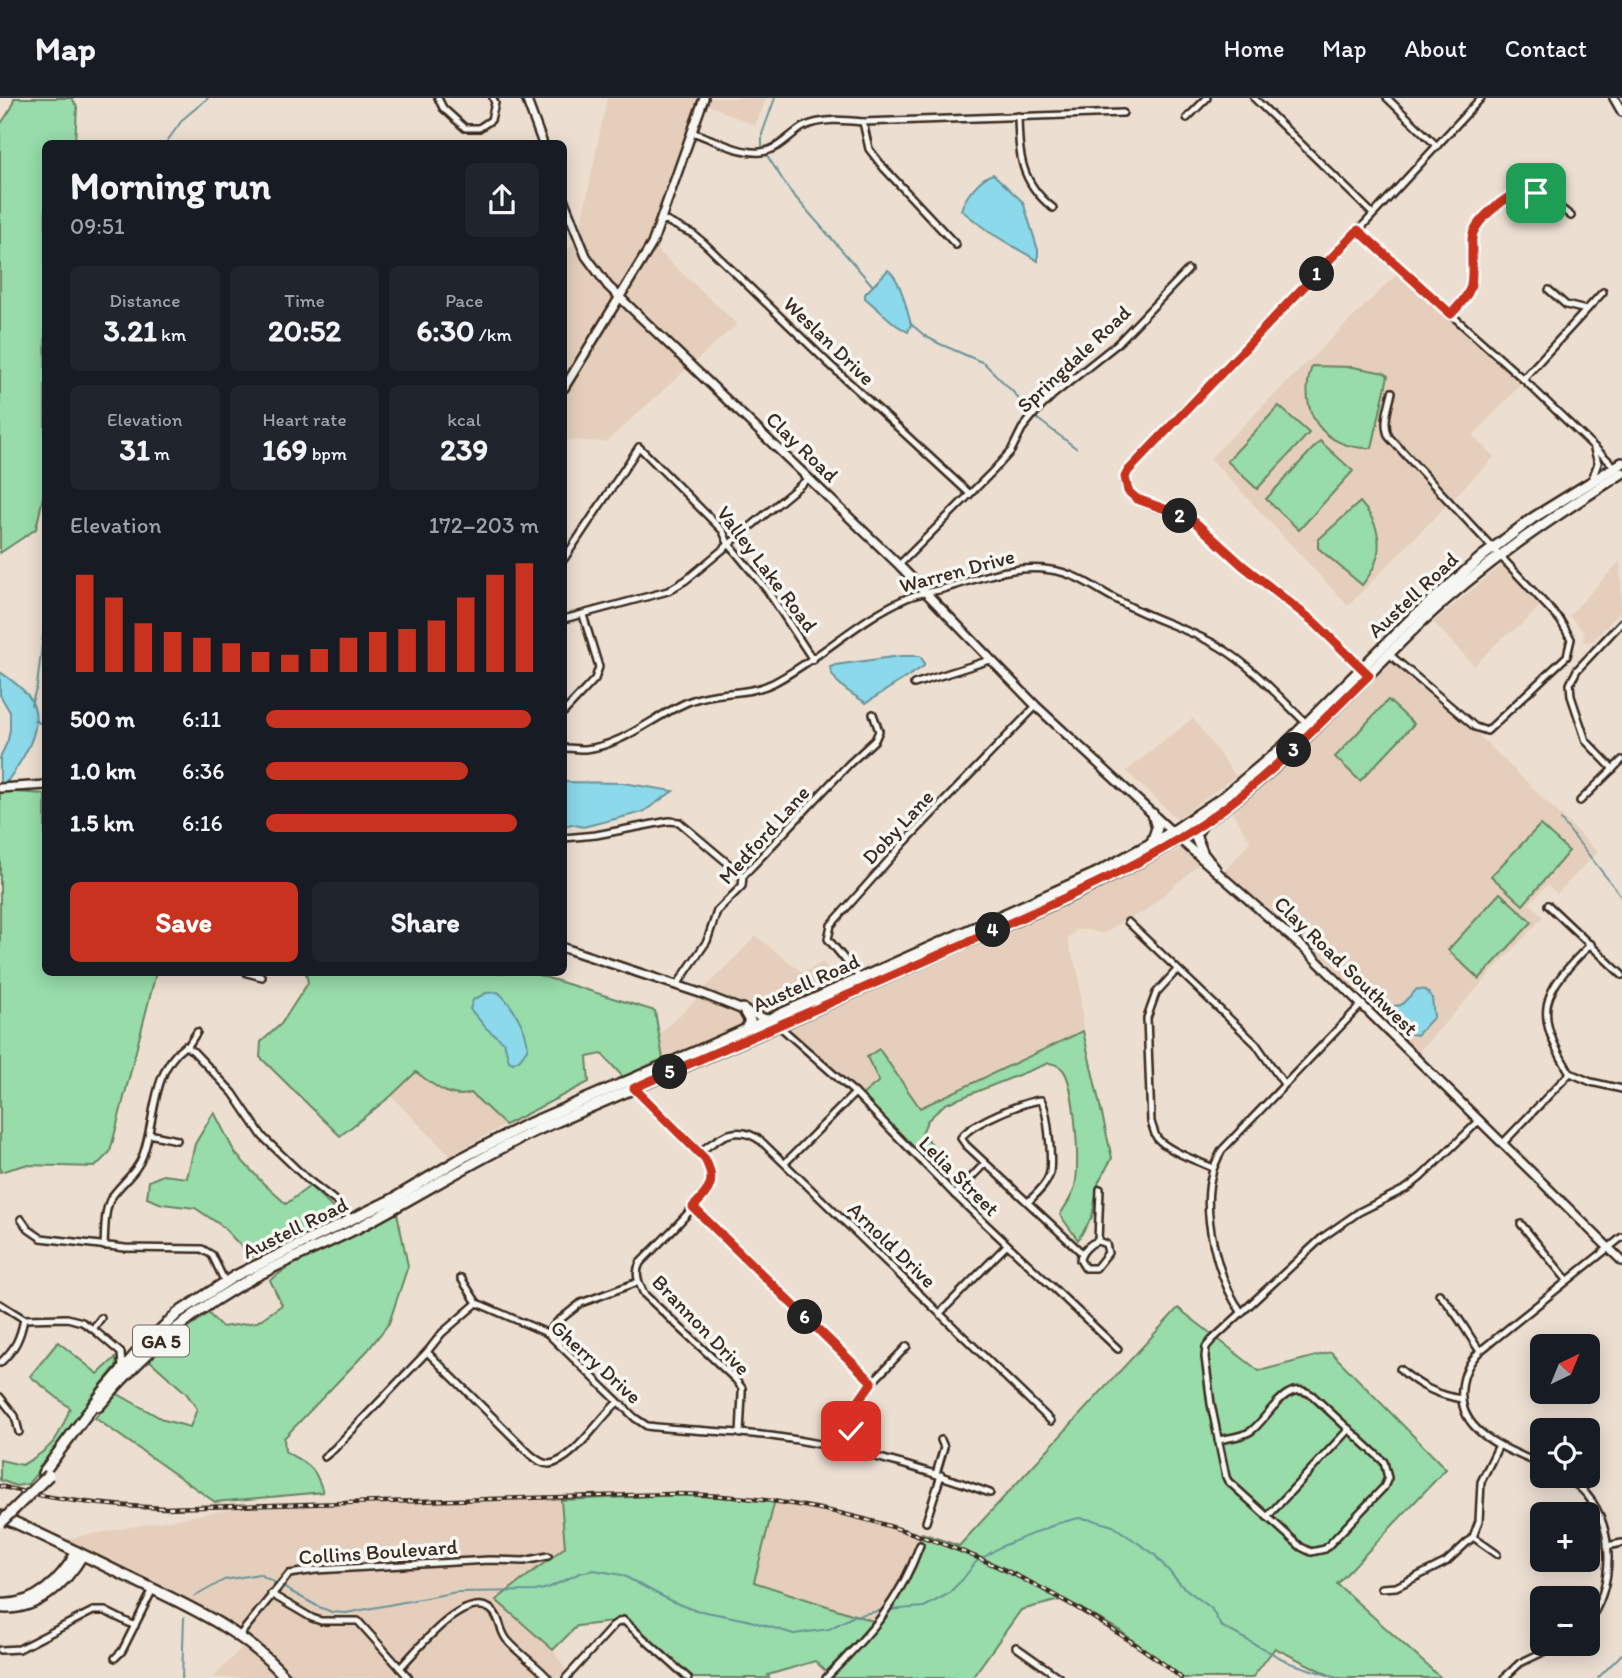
<!DOCTYPE html>
<meta charset="utf-8">
<style>
body{margin:0;font-family:Itim,sans-serif;background:#20242c;color:#f1f3f6;height:100vh;display:flex;flex-direction:column;font-size:26px;white-space:nowrap}
*{box-sizing:border-box;margin:0}
p{font-size:23px;color:#9ea1a6}
.icon{flex:none;width:38px;height:38px;fill:none;stroke:currentColor;stroke-width:2;stroke-linecap:round;stroke-linejoin:round}
.map{position:relative;flex:1;overflow:hidden}
.side{position:absolute;left:42px;top:42px;width:525px;height:836px;display:flex;flex-direction:column;background:#171b24;border-radius:10px;box-shadow:0 4px 18px #0003}
.side>*{flex:none}
.needle{width:46px;rotate:43deg}
.controls{position:absolute;left:1530px;top:1236px;display:grid;gap:14px}
.controls a{display:grid;place-items:center;width:70px;height:70px;border-radius:10px;background:#171b24;box-shadow:0 4px 18px #0003;font-size:35px}
.pin{position:absolute;display:grid;place-items:center;width:60px;height:60px;color:#fff;margin:-30px;border-radius:14px;box-shadow:0 4px 10px #0006}
.km{position:absolute;width:35px;height:35px;margin:-18px;border-radius:50%;background:#222;color:#fff;font-size:19px;line-height:35px;text-align:center}
.round{display:grid;place-items:center;flex:none;width:74px;height:74px;border-radius:10px;background:#20242c}
.summary{display:flex;align-items:center;justify-content:space-between;height:119px;padding:0 28px}
h1{font-size:38px;font-weight:700;line-height:52px}
.metrics{display:grid;grid-template-columns:repeat(3,1fr);gap:10px;height:119px;padding:7px 28px}
.metrics div{display:grid;align-content:center;border-radius:10px;background:#20242c;text-align:center}
.metrics b{font-size:30px;font-weight:700}
.metrics small{font-size:19px;font-weight:400}
.metrics p{font-size:19px}
.chart{height:196px;padding:14px 28px}
.chart p{display:flex;justify-content:space-between}
.chart svg{width:100%;height:126px;margin-top:7px;stroke:#c8321e;stroke-width:6}
.cta{display:flex;gap:14px;margin-top:auto;padding:14px 28px}
.cta a{flex:1;height:80px;border-radius:10px;background:#c8321e;color:#fff;font-size:28px;font-weight:700;line-height:80px;text-align:center}
.cta a+a{background:#20242c;color:#f1f3f6}
ul{padding:0 28px;list-style:none;font-size:23px}
li{display:grid;grid-template-columns:112px 84px 1fr;align-items:center;height:52px}
li i{height:18px;border-radius:9px;background:#c8321e}
header{display:flex;align-items:center;gap:42px;box-sizing:border-box;height:98px;padding:0 35px;background:#171b24;border-bottom:2px solid #363941}
header strong{font-size:33px}
nav{display:flex;gap:38px;margin-inline-start:auto;font-size:24px}
.map>svg:first-child{display:block}
.built{fill:#e5cfbc}
.green{fill:#97dca9;stroke:#698364;stroke-width:2}
.water{fill:#8bd9ea;stroke:#6b9398;stroke-width:2}
.lines{fill:none;stroke-linecap:round;stroke-linejoin:round}
.stream{stroke:#6b9398;stroke-width:2}
.minor-casing{stroke:#3b2a1e;stroke-width:10}
.tertiary-casing{stroke:#3b2a1e;stroke-width:12}
.secondary-casing{stroke:#3b2a1e;stroke-width:13}
.primary-casing{stroke:#3b2a1e;stroke-width:14}
.minor{stroke:#f6f6f2;stroke-width:5}
.tertiary{stroke:#f6f6f2;stroke-width:7}
.secondary{stroke:#f6f6f2;stroke-width:8}
.primary{stroke:#f6f6f2;stroke-width:9}
.rail-casing{stroke:#3b2a1e;stroke-width:4.5}
.rail{stroke:#f6f6f2;stroke-width:2;stroke-dasharray:5;stroke-linecap:butt}
.primary-bridge-casing{stroke:#3b2a1e;stroke-width:14;stroke-linecap:butt}
.primary-bridge{stroke:#f6f6f2;stroke-width:9}
.route-casing{stroke:#fff;stroke-width:14}
.route{stroke:#c8321e;stroke-width:9}
.labels{text-anchor:middle;stroke-width:7;stroke-linejoin:round;paint-order:stroke}
.shield{fill:#f6f6f2;stroke:#73675e;stroke-width:2}
.shield-label{font-size:19px;font-weight:bold;fill:#3b2a1e}
.street-label{font-size:21px;fill:#3b2a1e;stroke:#f6f6f2}
</style>
<header>
<strong>Map</strong>
<nav><a>Home</a><a>Map</a><a>About</a><a>Contact</a></nav>
</header>
<div class="map">
<svg width="1622" height="1580" viewBox="0 0 1622 1580">
<rect width="100%" height="100%" fill="#ecdfd2"/>
<filter id="ink" filterUnits="userSpaceOnUse"><feTurbulence type="fractalNoise" baseFrequency=".0143" numOctaves="2"/><feDisplacementMap in="SourceGraphic" scale="14" xChannelSelector="R" yChannelSelector="G"/><feConvolveMatrix kernelMatrix="1 2 1 2 8 2 1 2 1" color-interpolation-filters="sRGB"/></filter>
<g filter="url(#ink)">
<!-- built -->
<g class="built">
<path d="M607 0H767L755 28 702 4 653 148 737 226 606 344 564 342V155L578 142Z"/>
<path d="M1403 170 1523 284 1473 338 1494 359 1348 508 1210 360Z"/>
<path d="M1620 463 1622 512 1593 543 1582 544 1584 534 1569 518Z"/>
<path d="M1502 467 1541 507 1521 528 1503 539 1474 568 1433 524Z"/>
<path d="M1393 558 1433 592 1598 754 1557 796 1547 787 1530 805 1543 819 1413 960 1363 910 1220 778 1250 744 1231 711 1238 693 1270 668 1334 609Z"/>
<path d="M1193 620 1236 678 1177 721 1126 673Z"/>
<path d="M1180 751H1183L1199 766 1144 814 1119 825 1104 836 1089 832H1076L1067 841 1079 878 1083 933 920 1010 879 952V983L861 998 789 931 790 925 1069 804Z"/>
<path d="M756 838 803 875 823 864 837 884 765 915 705 890Z"/>
<path d="M699 899 742 916 747 921 743 930 663 961 658 937Z"/>
<path d="M416 974 440 992 471 995 505 1027 450 1058 391 998Z"/>
<path d="M561 1402 565 1449 496 1502 553 1552 571 1580H213L243 1548 247 1533 59 1442 225 1412 379 1404Z"/>
<path d="M775 1402 922 1435 909 1475 879 1525 754 1484Z"/>
</g>
<!-- green -->
<g class="green">
<path d="M14 0H72L77 9 75 45 46 46 45 390 36 431 0 455V27L12 9Z"/>
<path d="M1312 268 1353 269 1385 275 1388 278 1372 350C1323 352 1296 313 1312 268Z"/>
<path d="M1279 308 1309 335 1257 391 1227 363Z"/>
<path d="M1320 343 1353 373 1299 432 1266 401Z"/>
<path d="M1360 404C1384 430 1385 460 1362 487L1318 450V442Z"/>
<path d="M1388 602 1414 626 1360 683 1335 659Z"/>
<path d="M0 693 45 696 46 875H156L110 1054 95 1069 25 1067 0 1074Z"/>
<path d="M1540 727 1569 753 1523 807 1491 778Z"/>
<path d="M1500 795 1532 824 1479 881 1448 852Z"/>
<path d="M306 875H532L655 913 663 961 623 979 602 956 587 959 589 984 505 1027 471 995C451 1003 432 986 416 974L391 998 340 1038 260 959 261 944 281 926 308 885Z"/>
<path d="M1083 933 1112 1060 1099 1083 1092 1119 1078 1142 1060 1117C1065 1108 1073 1098 1075 1088 1080 1066 1075 998 1066 977 1063 970 1057 966 1049 965L945 1006 927 1023 922 1035 949 1066 940 1076 861 998 879 983 867 959 879 951 920 1010Z"/>
<path d="M214 1014 235 1055 263 1085 286 1106 310 1088 343 1120 251 1159 222 1128 195 1110 162 1106 147 1100 149 1083 163 1077 187 1080 195 1046Z"/>
<path d="M397 1115 408 1168 389 1225 368 1252 284 1340 285 1353C309 1369 313 1364 323 1394L215 1404 95 1320 116 1295 164 1322 190 1329 197 1311 186 1295 148 1261 208 1215 222 1229 257 1224 282 1207 270 1182 295 1165Z"/>
<path d="M1178 1210 1259 1273 1331 1254 1446 1371 1337 1486 1441 1580H1335L1275 1550 1252 1580H1183L1119 1532 1064 1501 1021 1512 972 1580H833L815 1563 768 1577 769 1580H691L630 1522 577 1528 553 1552 496 1502 565 1449 561 1402 680 1397 775 1402 754 1484 879 1525 909 1475 922 1435 959 1448Z"/>
<path d="M58 1244 98 1276 115 1260 117 1267 90 1300 59 1349 28 1386 16 1388 0 1382V1362L22 1367C53 1350 58 1342 70 1310L30 1278Z"/>
</g>
<!-- water -->
<g class="water">
<path d="M993 76 1023 104 1038 152V163L989 134 961 112C965 99 979 80 993 76Z"/>
<path d="M888 172C901 181 906 210 911 226L908 234 896 227 865 200V196Z"/>
<path d="M900 558H920L924 564V568L866 605C853 597 831 584 830 569L835 567Z"/>
<path d="M0 574C10 581 22 589 29 599 50 629 17 670 0 693V660L8 642 10 631V614L0 597Z"/>
<path d="M564 684 623 685 673 693 643 714 583 729 571 726 564 729Z"/>
<path d="M1417 891 1426 892 1432 900 1434 919 1417 937 1411 936 1386 912 1388 909 1401 907Z"/>
<path d="M498 894C512 906 527 931 528 950L520 961 513 965 509 963 504 944 487 931 470 911 473 902 486 895Z"/>
</g>
<g class="lines">
<!-- stream -->
<g class="stream">
<path d="M165 46 183 21 208 0"/>
<path d="M762 50V36L775 0"/>
<path d="M766 56 790 93 873 188"/>
<path d="M911 226 925 238 940 246 984 265 1013 294 1031 316"/>
<path d="M1035 319 1076 350"/>
<path d="M31 607 37 588 46 514"/>
<path d="M34 622 46 628"/>
<path d="M1561 722 1622 799"/>
<path d="M194 1499 224 1482 259 1476 319 1509 332 1514 346 1515 457 1494 535 1493 548 1490 580 1475 594 1472 622 1477 671 1503 691 1511 747 1522 794 1536 829 1531 854 1518 883 1512"/>
<path d="M888 1512 924 1509 948 1496 963 1481 976 1464 1000 1449 1059 1425 1079 1420 1093 1422 1113 1428 1154 1456 1182 1488 1211 1510 1221 1528 1290 1565 1337 1580"/>
<path d="M182 1580 184 1520"/>
<path d="M1598 1580 1622 1556"/>
</g>
<!-- minor casing -->
<g class="minor-casing">
<g id="minor">
<path d="M438 0 443 10 465 30H479L491 22 495 5 493 0"/>
<path d="M1254 0 1373 116"/>
<path d="M1387 0 1437 48"/>
<path d="M1018 18C1019 57 1020 84 1053 110"/>
<path d="M1187 20 1207 0"/>
<path d="M863 24 869 51 883 69 956 147"/>
<path d="M692 34C713 41 739 56 761 54 779 52 789 37 803 29 822 20 843 22 863 24L1123 15"/>
<path d="M662 121 693 136 704 145 827 264 970 396"/>
<path d="M1358 133 1523 281 1615 369"/>
<path d="M1549 192 1566 207 1586 212"/>
<path d="M1451 216C1486 181 1465 174 1473 134 1479 124 1488 116 1497 109 1528 82 1543 96 1571 118"/>
<path d="M1523 281 1603 194"/>
<path d="M1592 381 1598 365 1594 351"/>
<path d="M564 461 639 349 723 433 728 445 767 492 813 562"/>
<path d="M899 467 993 373 1011 353 1022 331 1035 315 1053 297 1117 246 1188 172"/>
<path d="M564 521 668 493 686 482 809 380"/>
<path d="M1389 556 1475 629 1487 633 1567 558 1571 541 1560 522 1389 339C1382 325 1389 309 1392 294"/>
<path d="M1364 572C1346 557 1331 539 1313 524 1288 502 1260 482 1234 460 1220 449 1209 434 1194 424 1177 412 1110 406 1128 373L1358 133 1481 0"/>
<path d="M914 586 990 562"/>
<path d="M564 614 595 581 599 569 583 517"/>
<path d="M564 650C570 650 578 651 585 651 623 648 655 617 690 603 717 592 747 598 773 585 820 561 858 521 907 500 918 495 931 494 943 491 980 480 1013 466 1051 472 1077 475 1100 494 1123 505 1154 522 1189 531 1220 549 1253 569 1279 599 1307 626"/>
<path d="M1613 671 1586 643 1571 598 1570 586 1577 572 1622 524"/>
<path d="M1580 703 1622 662"/>
<path d="M564 740 596 737 669 723 679 724 743 778"/>
<path d="M1548 807 1622 877"/>
<path d="M1128 824 1256 946 1284 986"/>
<path d="M1177 872 1156 895 1147 920 1151 1024C1153 1029 1154 1035 1157 1040 1168 1053 1198 1063 1213 1070"/>
<path d="M247 875 262 879"/>
<path d="M860 880 828 841 831 827 905 744 1036 608"/>
<path d="M677 887 707 843 717 813 742 788 743 778 849 666 875 642 879 633 873 616"/>
<path d="M778 927 855 995 955 1097 1118 1251"/>
<path d="M188 948 197 934"/>
<path d="M1570 975C1532 913 1541 895 1591 846"/>
<path d="M1570 975 1591 984 1622 991"/>
<path d="M634 990 705 1061C708 1067 712 1074 712 1081 710 1097 654 1150 640 1165 634 1176 639 1185 644 1196L735 1281 742 1290V1296L740 1336"/>
<path d="M149 1036 177 1042"/>
<path d="M1503 1045 1570 975"/>
<path d="M699 1055C719 1039 737 1025 761 1043L1051 1323"/>
<path d="M785 1065 855 995"/>
<path d="M955 1097 985 1065"/>
<path d="M1028 1104C1035 1097 1045 1089 1049 1078 1053 1066 1048 1012 1041 1002 1023 1004 971 1025 961 1040L966 1047 1082 1155"/>
<path d="M693 1109 872 1284"/>
<path d="M21 1121 28 1131 41 1140 125 1150 202 1151 212 1157 225 1184"/>
<path d="M1521 1126 1567 1182"/>
<path d="M1098 1143 1106 1146 1108 1155 1096 1170H1085L1080 1162C1081 1154 1090 1145 1098 1143Z"/>
<path d="M1098 1143 1100 1091"/>
<path d="M104 1148C105 1133 104 1113 111 1100 121 1085 137 1075 143 1057 156 1021 151 973 185 948L193 953 233 995 263 1039 307 1081 338 1105 352 1122"/>
<path d="M461 1180 477 1205"/>
<path d="M1439 1196C1456 1212 1466 1234 1480 1253"/>
<path d="M0 1206 24 1221 67 1220 82 1224 93 1231 121 1255 122 1269"/>
<path d="M940 1215 1007 1147"/>
<path d="M1242 1215C1217 1181 1200 1112 1213 1072 1215 1065 1219 1058 1222 1052L1362 906"/>
<path d="M93 1231 101 1220"/>
<path d="M547 1235 557 1224 581 1205 638 1184"/>
<path d="M427 1254 530 1356C535 1360 541 1366 549 1366 573 1364 600 1319 618 1304"/>
<path d="M0 1265C15 1251 20 1241 24 1221"/>
<path d="M1400 1271C1419 1288 1437 1297 1462 1301"/>
<path d="M0 1299 15 1318 19 1334"/>
<path d="M1218 1342C1228 1340 1242 1339 1251 1333 1269 1320 1285 1279 1312 1297L1384 1364 1388 1380 1384 1389 1325 1451 1311 1454 1301 1449 1228 1383 1226 1379 1211 1306 1205 1259 1206 1249 1212 1242 1323 1139 1359 1114 1407 1090 1421 1079 1480 1022"/>
<path d="M846 1352 858 1304 866 1291 907 1248"/>
<path d="M324 1359 334 1351 427 1254 442 1235 477 1205 547 1235 635 1320 647 1328C688 1333 730 1333 771 1338 846 1348 919 1369 990 1395"/>
<path d="M1542 1367C1510 1352 1457 1336 1462 1291 1463 1276 1470 1263 1480 1253L1622 1139"/>
<path d="M936 1376 944 1349 941 1342"/>
<path d="M1561 1377C1571 1383 1580 1388 1587 1397 1616 1431 1614 1491 1587 1525"/>
<path d="M1267 1419 1349 1331"/>
<path d="M926 1424 941 1377"/>
<path d="M1473 1439 1497 1456"/>
<path d="M1607 1448 1622 1445"/>
<path d="M1381 1490 1396 1489 1446 1464 1473 1439 1479 1423 1481 1384 1499 1347"/>
<path d="M271 1496 312 1520 321 1523H358L409 1580"/>
<path d="M239 1538 289 1476 316 1472 489 1462 524 1463 548 1458"/>
<path d="M1016 1549 1060 1580"/>
<path d="M0 1552 19 1551 93 1513H105L135 1528"/>
<path d="M115 1560 122 1553 153 1491"/>
<path d="M400 1570C416 1553 463 1493 490 1511 501 1518 499 1534 508 1543 520 1557 536 1566 548 1580"/>
<path d="M566 1580 615 1526 623 1522 688 1580"/>
<path d="M826 1580C870 1535 898 1507 920 1447"/>
<path d="M1504 1580 1520 1565 1562 1545"/>
</g>
</g>
<!-- tertiary casing -->
<g class="tertiary-casing">
<g id="tertiary">
<path d="M526 0 543 46"/>
<path d="M1614 0 1622 14"/>
<path d="M564 103 586 158 608 188 899 467 1036 608 1184 745 1308 854 1622 1163"/>
<path d="M564 290 652 146 704 0"/>
<path d="M0 690 46 687"/>
<path d="M564 850 700 895 771 923"/>
</g>
</g>
<!-- secondary casing -->
<g class="secondary-casing">
<path id="secondary" d="M0 1510C36 1514 66 1486 83 1457"/>
</g>
<!-- primary casing -->
<g class="primary-casing">
<g id="primary">
<path d="M1201 728 1195 737 1203 756 1215 771"/>
<path d="M1151 747 1157 730 1153 716"/>
<path d="M743 911 750 923 746 931"/>
<path d="M99 1308C143 1254 196 1209 258 1177 291 1160 326 1146 359 1129 419 1097 476 1061 537 1032 679 971 821 910 962 846 1046 809 1133 774 1209 721 1289 666 1351 591 1421 524 1482 466 1551 420 1622 375"/>
<path d="M43 1375 104 1293 140 1251 178 1215 235 1178 393 1101 460 1061 524 1028 700 952 1097 775 1172 734 1225 698 1284 648 1409 523 1483 458 1533 420 1622 365"/>
<path d="M0 1418C44 1437 87 1459 130 1480 186 1507 244 1532 286 1580"/>
<path d="M0 1506C35 1509 61 1482 77 1454"/>
</g>
</g>
<!-- minor -->
<use href="#minor" class="minor"/>
<!-- tertiary -->
<use href="#tertiary" class="tertiary"/>
<!-- secondary -->
<use href="#secondary" class="secondary"/>
<!-- primary -->
<use href="#primary" class="primary"/>
<!-- rail casing -->
<g class="rail-casing">
<path id="rail" d="M0 1388C54 1403 109 1408 165 1410L671 1396C823 1397 965 1441 1094 1520 1124 1539 1154 1557 1181 1580"/>
</g>
<!-- rail -->
<use href="#rail" class="rail"/>
<!-- primary-bridge casing -->
<g class="primary-bridge-casing">
<path id="primary-bridge" d="M0 1425 49 1377"/>
</g>
<!-- primary-bridge -->
<use href="#primary-bridge" class="primary-bridge"/>
</g>
</g>
<g class="lines" filter="url(#ink)">
<!-- route casing -->
<g class="route-casing">
<path id="route" d="M851 1333 858 1304 872 1284 693 1109C710 1092 717 1084 705 1061L634 990C753 938 873 887 992 833 1066 799 1142 768 1208 722 1268 680 1317 628 1369 577L1314 524 1242 467 1196 425 1187 419 1137 401 1128 393 1125 379 1128 373 1358 132 1451 216C1478 189 1471 185 1472 150 1472 144 1471 138 1474 133 1480 119 1502 103 1515 95H1536"/>
</g>
<!-- route -->
<use href="#route" class="route"/>
</g>
<g class="labels">
<!-- shield labels -->
<rect class="shield" x="133" y="1227.5" width="56" height="31" rx="5"/>
<g class="shield-label">
<text x="161" y="1250">GA 5</text>
</g>
<!-- street labels -->
<g class="street-label">
<text transform="translate(829 243) rotate(44)" y="7">Weslan Drive</text>
<text transform="translate(1074 261) rotate(-43)" y="7">Springdale Road</text>
<text transform="translate(802 349) rotate(44)" y="7">Clay Road</text>
<text transform="translate(767 471) rotate(53)" y="7">Valley Lake Road</text>
<text transform="translate(957 473) rotate(-15)" y="7">Warren Drive</text>
<text transform="translate(1413 497) rotate(-43)" y="7">Austell Road</text>
<text transform="translate(898 729) rotate(-47)" y="7">Doby Lane</text>
<text transform="translate(764 737) rotate(-48)" y="7">Medford Lane</text>
<text transform="translate(1346 868) rotate(44)" y="7">Clay Road Southwest</text>
<text transform="translate(806 885) rotate(-24)" y="7">Austell Road</text>
<text transform="translate(959 1078) rotate(45)" y="7">Lelia Street</text>
<text transform="translate(295 1130) rotate(-26)" y="7">Austell Road</text>
<text transform="translate(892 1147) rotate(44)" y="7">Arnold Drive</text>
<text transform="translate(701 1227) rotate(46)" y="7">Brannon Drive</text>
<text transform="translate(596 1264) rotate(42)" y="7">Gherry Drive</text>
<text transform="translate(378 1454) rotate(-4)" y="7">Collins Boulevard</text>
</g>
</g>
</svg>
<div class="controls">
<a><svg class="needle" viewBox="-14 -14 28 28"><path d="M0-13l5 13h-10z" fill="#e53935"/><path d="M0 13l5-13h-10z" fill="#9ea1a6"/></svg></a>
<a><svg class="icon" aria-label="locate" viewBox="0 0 24 24"><circle cx="12" cy="12" r="6"/><path d="M12 2v4M12 18v4M2 12h4M18 12h4"/></svg></a>
<a>+</a>
<a>−</a>
</div>
<div class="pin" style="left:1536px;top:95px;background:#1e9e55"><svg class="icon" aria-label="arrive" viewBox="0 0 24 24"><path d="M6 21V4h12l-3 4 3 4H6"/></svg></div>
<div class="pin" style="left:851px;top:1333px;background:#d93025"><svg class="icon" aria-label="check" viewBox="0 0 24 24"><path d="M5 12l5 5 9-10"/></svg></div>
<b class="km" style="left:1317px;top:176px">1</b>
<b class="km" style="left:1180px;top:418px">2</b>
<b class="km" style="left:1294px;top:652px">3</b>
<b class="km" style="left:993px;top:832px">4</b>
<b class="km" style="left:670px;top:974px">5</b>
<b class="km" style="left:805px;top:1219px">6</b>
<section class="side">
<div class="summary"><div><h1>Morning run</h1><p>09:51</p></div><a class="round"><svg class="icon" aria-label="share" viewBox="0 0 24 24"><path d="M12 15V3M7 8l5-5 5 5M5 13v7h14v-7"/></svg></a></div>
<div class="metrics">
<div><p>Distance</p><b>3.21<small> km</small></b></div>
<div><p>Time</p><b>20:52</b></div>
<div><p>Pace</p><b>6:30<small> /km</small></b></div>
</div>
<div class="metrics">
<div><p>Elevation</p><b>31<small> m</small></b></div>
<div><p>Heart rate</p><b>169<small> bpm</small></b></div>
<div><p>kcal</p><b>239</b></div>
</div>
<div class="chart"><p><span>Elevation</span>172–203 m</p>
<svg viewBox="0 0 160 44" preserveAspectRatio="none"><path d="M5 44V10M15 44V18M25 44V27M35 44V30M45 44V32M55 44V34M65 44V37M75 44V38M85 44V36M95 44V32M105 44V30M115 44V29M125 44V26M135 44V18M145 44V10M155 44V6"/></svg>
</div>
<ul>
<li><b>500 m</b>6:11<i style="width:97%"></i></li>
<li><b>1.0 km</b>6:36<i style="width:74%"></i></li>
<li><b>1.5 km</b>6:16<i style="width:92%"></i></li>
</ul>
<div class="cta"><a>Save</a><a>Share</a></div>
</section>
</div>
